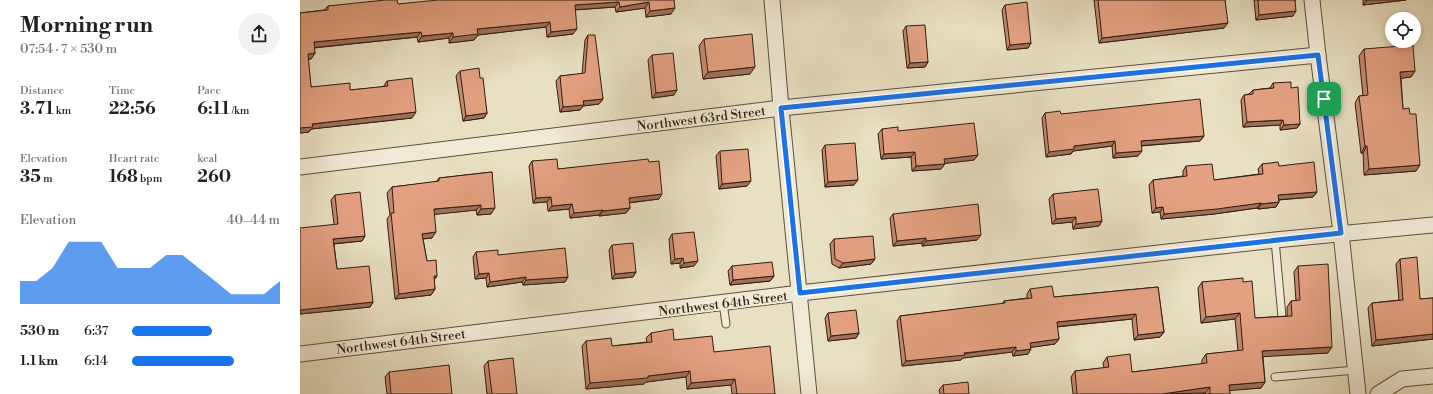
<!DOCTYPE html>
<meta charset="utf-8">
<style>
body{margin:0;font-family:"Libre Bodoni",serif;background:#f2f2f2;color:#202124;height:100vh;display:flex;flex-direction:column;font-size:15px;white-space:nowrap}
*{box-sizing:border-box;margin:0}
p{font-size:13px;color:#757577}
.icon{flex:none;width:22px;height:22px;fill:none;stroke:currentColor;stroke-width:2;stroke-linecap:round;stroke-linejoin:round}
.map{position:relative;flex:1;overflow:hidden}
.panel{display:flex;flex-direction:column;background:#fff;width:300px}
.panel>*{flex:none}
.controls{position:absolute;left:1085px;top:12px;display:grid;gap:8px}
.controls a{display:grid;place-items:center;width:36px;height:36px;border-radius:50%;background:#fff;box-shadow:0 2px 6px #0003;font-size:20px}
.pin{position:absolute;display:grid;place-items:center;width:34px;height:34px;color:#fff;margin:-17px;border-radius:8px;box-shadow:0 2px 6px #0006}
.round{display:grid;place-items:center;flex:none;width:42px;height:42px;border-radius:21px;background:#f2f2f2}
.overview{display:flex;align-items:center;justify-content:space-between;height:68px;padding:0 20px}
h1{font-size:22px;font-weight:700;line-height:30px}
.figures{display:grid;grid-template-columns:repeat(3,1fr);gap:6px;height:68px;padding:4px 20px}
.figures div{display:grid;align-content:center}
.figures b{font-size:17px;font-weight:700}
.figures small{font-size:11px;font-weight:400}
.figures p{font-size:11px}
.chart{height:112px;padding:8px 20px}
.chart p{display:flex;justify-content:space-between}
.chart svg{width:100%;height:72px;margin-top:4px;fill:#1a73e8;opacity:.7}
ul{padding:0 20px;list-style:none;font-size:13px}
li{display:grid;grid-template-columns:64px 48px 1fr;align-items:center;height:30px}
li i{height:10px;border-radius:5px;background:#1a73e8}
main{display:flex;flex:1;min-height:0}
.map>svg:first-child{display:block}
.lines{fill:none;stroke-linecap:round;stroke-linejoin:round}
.lane-casing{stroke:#604e3c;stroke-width:9}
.street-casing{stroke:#604e3c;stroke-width:17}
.lane{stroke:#f0ebd7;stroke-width:7}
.street{stroke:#f0ebd7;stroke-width:15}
.wall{fill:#c48a6f;stroke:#331d10}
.shaded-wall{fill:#a0715a;stroke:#331d10}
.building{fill:#e4a181;stroke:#331d10}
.route-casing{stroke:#fff;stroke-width:8}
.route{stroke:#1a73e8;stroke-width:5}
.labels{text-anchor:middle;stroke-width:4;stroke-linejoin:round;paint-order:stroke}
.street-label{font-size:13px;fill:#331d10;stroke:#f0ebd7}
</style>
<main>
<section class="panel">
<div class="overview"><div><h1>Morning run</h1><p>07:54 · 7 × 530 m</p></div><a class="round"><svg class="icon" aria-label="share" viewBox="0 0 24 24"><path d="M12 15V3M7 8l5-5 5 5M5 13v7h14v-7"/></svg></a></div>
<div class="figures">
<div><p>Distance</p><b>3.71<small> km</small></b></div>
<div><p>Time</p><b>22:56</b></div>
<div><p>Pace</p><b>6:11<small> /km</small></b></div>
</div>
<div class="figures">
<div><p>Elevation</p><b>35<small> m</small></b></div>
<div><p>Heart rate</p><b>168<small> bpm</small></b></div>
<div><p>kcal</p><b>260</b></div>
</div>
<div class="chart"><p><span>Elevation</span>40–44 m</p>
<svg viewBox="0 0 160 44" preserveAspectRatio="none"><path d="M0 44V30L10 30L20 22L30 6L40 6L50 6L60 22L70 22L80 22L90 14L100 14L110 22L120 30L130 38L140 38L150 38L160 30V44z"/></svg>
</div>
<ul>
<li><b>530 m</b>6:37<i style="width:54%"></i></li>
<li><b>1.1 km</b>6:14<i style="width:69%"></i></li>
</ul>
</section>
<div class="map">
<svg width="1133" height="394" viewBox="0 0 1133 394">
<rect width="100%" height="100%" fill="#e8e0c2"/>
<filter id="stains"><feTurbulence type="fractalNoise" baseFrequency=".005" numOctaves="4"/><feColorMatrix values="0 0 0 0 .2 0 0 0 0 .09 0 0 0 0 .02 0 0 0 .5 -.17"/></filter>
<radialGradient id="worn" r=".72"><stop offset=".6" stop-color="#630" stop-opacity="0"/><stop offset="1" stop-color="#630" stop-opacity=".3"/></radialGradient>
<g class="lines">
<!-- lane casing -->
<g class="lane-casing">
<g id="lane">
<path d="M975 240 982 317"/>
<path d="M423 303 426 324"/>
<path d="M975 377 1056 370"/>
</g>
</g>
<!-- street casing -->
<g class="street-casing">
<g id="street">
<path d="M472 0 481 108 509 394"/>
<path d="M1012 0 1018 55 1041 233 1058 394"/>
<path d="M0 167 481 108 1018 55"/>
<path d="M0 354 500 293 975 240 1133 225"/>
<path d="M1078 394 1102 379 1133 376"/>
</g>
</g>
<!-- lane -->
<use href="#lane" class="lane"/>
<!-- street -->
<use href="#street" class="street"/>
</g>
<!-- wall -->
<g class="wall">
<path d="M374 0 371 14 346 17 345 8 316 12 315 7 275 10 273 34 247 37 246 27 178 35 174 40 149 43V38L118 42 117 37 14 48 15 53 11 59H8L11 87 50 90 83 87 87 81 112 118 11 129 9 132 0 133V13L24 10 28 6Z"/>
<path d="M794 0H925L924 28 799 43Z"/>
<path d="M954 0H995L993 16 956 20Z"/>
<path d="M1063 0H1106L1063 5Z"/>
<path d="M705 5 731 43 728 48 707 50 702 10Z"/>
<path d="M606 26 628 62 625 67 607 68 603 31Z"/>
<path d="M288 35 303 99 299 104 283 106 280 110 260 112 256 81 260 76 282 74 285 40Z"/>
<path d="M404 39 450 74 403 79 399 46Z"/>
<path d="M1064 49 1115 71 1111 77 1101 78 1103 109 1116 171 1064 175 1063 153H1061L1055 103 1059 96H1063L1059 56Z"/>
<path d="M352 55 374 95 352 98 348 60Z"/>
<path d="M160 71 180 78 187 113 184 118 163 121 156 76Z"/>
<path d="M973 83 991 88 1000 124 997 128 980 130V125L943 127 941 100 944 95 949 94 953 90 970 88Z"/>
<path d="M745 113 761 114 904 136 900 141 841 146 838 156 813 158 812 146 773 151 771 154 746 157 742 118Z"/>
<path d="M582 129 598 131 678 155 674 160 645 163 641 169 612 171 611 157 581 159 578 134Z"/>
<path d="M525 145 554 185 525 187 522 150Z"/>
<path d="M420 151 447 186 419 189 416 156Z"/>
<path d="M232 161 258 169 349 162 359 199 329 203 330 208 326 213 299 216V215L270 218 269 209 248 211 247 202 233 203 229 166Z"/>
<path d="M962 164 979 166 1017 192 1013 197 979 200V202L976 207 958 209 957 208 914 214 861 219 860 212 852 213 849 185 853 180 883 176V171L886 166 914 180 959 174 958 169Z"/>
<path d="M192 172 191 214 177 215 176 210 134 214 132 238 123 239 127 261 137 276 134 280 135 289 131 295 95 299 87 219 90 215 87 193 92 187 136 182 139 178Z"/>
<path d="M753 194 802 221 799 226 773 229 772 222 752 224 749 199Z"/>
<path d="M35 195 65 236 62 241 34 244 37 269 73 302 70 307 0 314 34 224 31 200Z"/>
<path d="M593 214 677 240 622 246V243L593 246 590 218Z"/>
<path d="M372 234 394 266 380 268V263L371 264 369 239Z"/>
<path d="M534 239 575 259 571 264 539 268 532 264 530 244Z"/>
<path d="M312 245 336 272 333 277 312 279 309 250Z"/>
<path d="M176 252 198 255 268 277 265 282 223 285 222 282 187 287 186 278 175 279 173 257Z"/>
<path d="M1100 259 1120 299 1133 298V339L1072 346 1068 308 1072 303 1099 300 1096 264Z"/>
<path d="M432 266 474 276 470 281 430 285 428 271Z"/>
<path d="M998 266 1028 353 963 356 965 382 961 388 929 390 930 394H906L905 393 902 394H773L771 377 775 371 804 368 803 363 807 357 832 372 902 364V360L906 354 938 351 935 319 901 323 898 288 902 282H943L955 318 987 316V307L991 301H996L994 272Z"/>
<path d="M858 287 864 332 860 337 834 340 832 319 757 327 759 339 755 344 731 347 728 354 713 356 712 352 663 358 661 360 602 366 597 321 600 316 702 304 704 301 727 298V294L730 289 754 297Z"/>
<path d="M528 313 559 333 556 338 528 341 525 318Z"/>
<path d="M351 333 414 352 475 394H432L431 385 387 389 386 377 346 382 344 384 286 389 282 346 286 341 312 346 347 342 346 338Z"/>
<path d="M188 361 217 394H187L184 366Z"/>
<path d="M89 372 152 394H87L85 377Z"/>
<path d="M643 385 669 394H640L639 390Z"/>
</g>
<!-- shaded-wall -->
<g class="shaded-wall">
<path d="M1067 0H1106L1063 5Z"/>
<path d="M319 2 315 7 271 10 275 5Z"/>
<path d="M349 2 345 8 316 12 320 7Z"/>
<path d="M375 8 371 14 346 17 350 11Z"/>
<path d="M996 11 993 16 956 20 959 15Z"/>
<path d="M250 22 246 27 178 35 174 40 149 43 153 37 177 29Z"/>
<path d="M928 23 924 28 799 43 802 38Z"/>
<path d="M277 29 273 34 247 37 251 32Z"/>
<path d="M121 32 117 37 10 48 14 42Z"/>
<path d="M153 33 149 38 118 42 122 36Z"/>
<path d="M731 43 728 48 707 50 710 45Z"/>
<path d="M15 53 11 59 4 60 8 54Z"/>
<path d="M628 62 625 67 607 68 610 63Z"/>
<path d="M455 67 450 74 403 79 408 72Z"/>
<path d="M1115 71 1111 77 1096 79 1100 72Z"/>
<path d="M377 90 374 95 352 98 356 93Z"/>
<path d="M303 99 299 104 283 106 280 110 260 112 263 107 283 101Z"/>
<path d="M116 112 112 118 11 129 9 132 0 133V128L12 124Z"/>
<path d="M187 113 184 118 163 121 166 116Z"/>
<path d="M983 120 980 125 943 127 947 122Z"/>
<path d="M1000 124 997 128 980 130 984 125Z"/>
<path d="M904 136 900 141 837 146 841 141Z"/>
<path d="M815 141 812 146 773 151 771 154 746 157 749 152 774 146Z"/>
<path d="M1065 146H1067L1063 153H1061Z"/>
<path d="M842 151 838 156 813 158 816 153Z"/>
<path d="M615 152 611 157 581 159 584 154Z"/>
<path d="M678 155 674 160 641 164 644 159Z"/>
<path d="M645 164 641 169 612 171 616 166Z"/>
<path d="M1120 165 1116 171 1064 175 1069 169Z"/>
<path d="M558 180 554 185 525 187 528 182Z"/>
<path d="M451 181 447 186 419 189 422 184Z"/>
<path d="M1017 192 1013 197 975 200 978 195Z"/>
<path d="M362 194 359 199 325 203 329 198Z"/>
<path d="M251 197 247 202 233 203 236 198Z"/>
<path d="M979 202 976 207 958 209 961 204Z"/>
<path d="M961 203 957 208 914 214 861 219 864 214Z"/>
<path d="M272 204 269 209 248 211 252 206Z"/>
<path d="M181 205 176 210 130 215 134 209Z"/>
<path d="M863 207 860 212 852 213 856 208Z"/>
<path d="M195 208 191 214 177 215 181 209Z"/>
<path d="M330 208 326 213 299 216 303 211Z"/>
<path d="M303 210 299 215 270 218 274 213Z"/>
<path d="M776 217 772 222 752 224 756 219Z"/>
<path d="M802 221 799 226 773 229 776 224Z"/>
<path d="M136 232 132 238 118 239 122 234Z"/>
<path d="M681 235 677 240 622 246 626 241Z"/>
<path d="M65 236 62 241 30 244 33 239Z"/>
<path d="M626 238 622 243 593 246 597 241Z"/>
<path d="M383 258 380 263 371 264 375 259Z"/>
<path d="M575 259 571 264 539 268 543 263Z"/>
<path d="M398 261 394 266 380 268 384 263Z"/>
<path d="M336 272 333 277 312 279 315 274Z"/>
<path d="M189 273 186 278 175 279 179 274Z"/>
<path d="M134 276H137L133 281Z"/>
<path d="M474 276 470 281 430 285 433 280Z"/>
<path d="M226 277 222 282 187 287 190 282Z"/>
<path d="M268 277 265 282 223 285 226 280Z"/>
<path d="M135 289 131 295 95 299 99 294Z"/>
<path d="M73 302 70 307 0 314V310Z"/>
<path d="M940 313 935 319 901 323 906 317Z"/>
<path d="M836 314 832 319 753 327 757 322Z"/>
<path d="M864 332 860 337 834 340 838 335Z"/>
<path d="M559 333 556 338 528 341 531 336Z"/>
<path d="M1133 334V339L1072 346 1076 340Z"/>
<path d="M759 339 755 344 727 348 730 343Z"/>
<path d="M716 347 712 352 663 358 661 360 602 366 606 361Z"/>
<path d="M1032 347 1028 353 958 357 962 351Z"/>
<path d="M731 349 728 354 713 356 716 351Z"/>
<path d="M390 371 386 377 346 382 344 384 286 389 290 383Z"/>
<path d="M435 379 431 385 387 389 391 383Z"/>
<path d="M965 382 961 388 924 391 929 385Z"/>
<path d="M910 387 905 393 862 394Z"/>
</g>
<!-- building -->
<g class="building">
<path d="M85 0H97L98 4 138 0H374L375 8 350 11 349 2 320 7 319 2 275 5 277 29 251 32 250 22 177 29 178 34 153 37V33L122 36 121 32 14 42 15 53 8 54 11 87 50 83V90L88 86 87 81 112 78 116 112 12 124 13 127 0 128V13L28 10V6Z"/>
<path d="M798 0H925L928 23 802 38Z"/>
<path d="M958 0H995L996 11 959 15Z"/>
<path d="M727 2 731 43 710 45 705 5Z"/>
<path d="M625 25 628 62 610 63 606 26Z"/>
<path d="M452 34 455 67 408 72 404 39Z"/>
<path d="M288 35H295L303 99 283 101 284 105 263 107 260 76 285 73Z"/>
<path d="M1113 45 1115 71 1100 72 1103 109 1109 108 1110 114H1116L1120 165 1069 169 1067 146H1065L1059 96 1068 95 1064 49Z"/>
<path d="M373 53 377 90 356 93 352 55Z"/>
<path d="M179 68 180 78H183L187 113 166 116 160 71Z"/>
<path d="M991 82V88L998 87 1000 124 984 125 983 120 947 122 944 95 953 94V90L974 88 973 83Z"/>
<path d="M900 99 904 136 841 141 842 151 816 153 815 141 774 146V149L749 152 745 113 760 111 761 114Z"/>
<path d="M674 123 678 155 644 159 645 164 616 166 615 152 584 154 582 129 598 127V131Z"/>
<path d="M555 143 558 180 528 182 525 145Z"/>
<path d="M448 149 451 181 422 184 420 151Z"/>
<path d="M257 159 258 169 348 159 349 162 359 161 362 194 329 198 330 208 303 211V210L274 213 272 204 252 206 251 197 236 198 232 161Z"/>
<path d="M978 162 979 166 1014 162 1017 192 978 195 979 202 961 204V203L917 209 864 214 863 207 856 208 853 180 887 176 886 166 912 164 914 180 963 174 962 164Z"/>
<path d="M192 172 195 208 181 209V205L134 209 136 232 122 234 127 261 136 260 137 276H134L135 289 99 294 91 213H94L92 187 139 181V178Z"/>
<path d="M798 189 802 221 776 224V217L756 219 753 194Z"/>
<path d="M60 192 65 236 33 239 37 269 69 266 73 302 0 310V228L38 224 35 195Z"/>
<path d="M678 204 681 235 626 241V238L597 241 593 214Z"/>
<path d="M394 232 398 261 384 263 383 258 375 259 372 234Z"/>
<path d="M573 236 575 259 543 263 535 259 534 239Z"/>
<path d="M333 243 336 272 315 274 312 245Z"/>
<path d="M265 248 268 277 226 280V277L190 282 189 273 179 274 176 252 198 250V255Z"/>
<path d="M1117 257 1120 299 1133 298V334L1076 340 1072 303 1103 300 1100 259Z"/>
<path d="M472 262 474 276 433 280 432 266Z"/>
<path d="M1028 264 1032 347 962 351 965 382 929 385 930 394H910V387L862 394H777L775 371 809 367 807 357 830 354 832 372 907 363 906 354 943 350 940 313 906 317 902 282 943 278V282L952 281 955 318 992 316 991 301 1000 300 998 266Z"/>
<path d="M752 286 754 297 858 287 864 332 838 335 836 314 757 322 759 339 730 343 731 349 716 351V347L664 353 665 355 606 361 600 316 705 303 704 301 732 298 730 289Z"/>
<path d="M556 310 559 333 531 336 528 313Z"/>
<path d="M373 329 374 340 412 336 414 352 470 346 475 394H437L435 379 391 383 390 371 348 376V378L290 383 286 341 311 338 312 346 352 342 351 333Z"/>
<path d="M213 358 217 394H192L188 361Z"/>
<path d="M149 365 152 394H91L89 372Z"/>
<path d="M668 382 669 394H644L643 385Z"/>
</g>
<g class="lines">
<!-- route casing -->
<g class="route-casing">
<path id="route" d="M1018 55 1041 233 500 293 481 108Z"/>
</g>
<!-- route -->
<use href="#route" class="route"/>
</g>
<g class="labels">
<!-- street labels -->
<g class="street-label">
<text transform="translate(401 118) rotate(-7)" y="5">Northwest 63rd Street</text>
<text transform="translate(423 303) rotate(-7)" y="5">Northwest 64th Street</text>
<text transform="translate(101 341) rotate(-7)" y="5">Northwest 64th Street</text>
</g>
</g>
<rect width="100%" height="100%" filter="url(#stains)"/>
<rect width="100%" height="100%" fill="url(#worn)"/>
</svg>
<div class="controls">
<a><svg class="icon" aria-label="locate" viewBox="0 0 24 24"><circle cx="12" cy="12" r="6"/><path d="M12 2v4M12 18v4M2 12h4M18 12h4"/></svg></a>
</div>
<div class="pin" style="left:1024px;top:99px;background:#1e9e55"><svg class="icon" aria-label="arrive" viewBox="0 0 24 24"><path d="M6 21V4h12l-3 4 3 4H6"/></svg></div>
</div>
</main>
